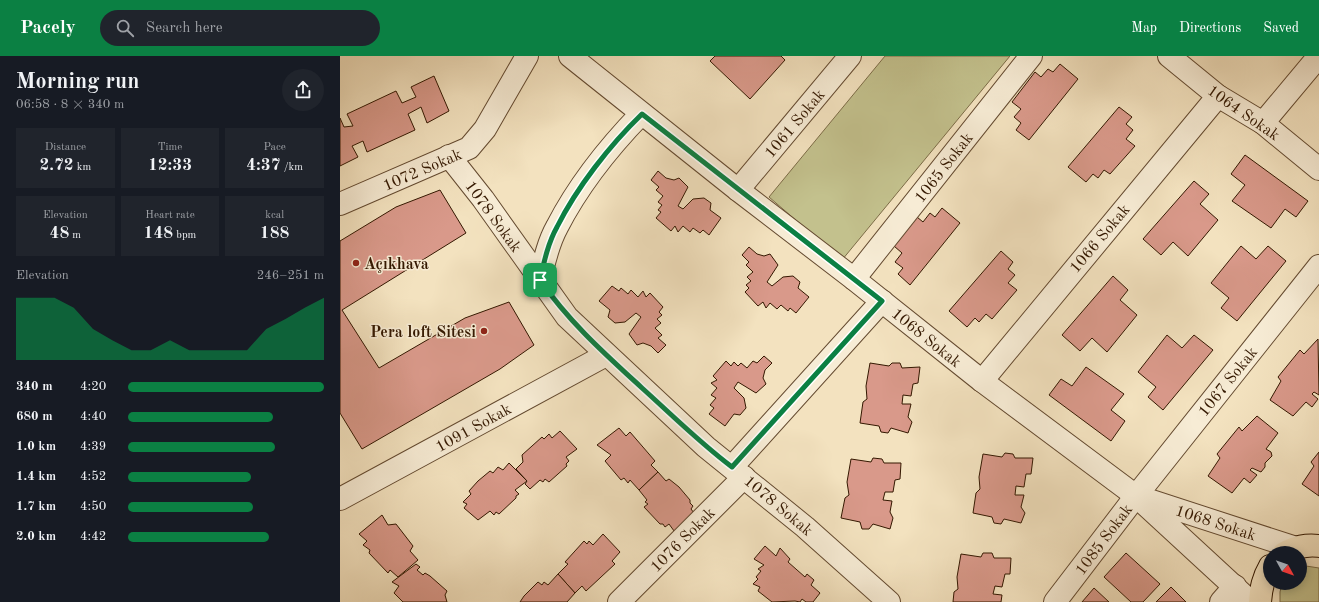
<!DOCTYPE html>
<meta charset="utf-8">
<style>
body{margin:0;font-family:"Old Standard TT",serif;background:#20242c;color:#f1f3f6;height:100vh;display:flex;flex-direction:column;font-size:15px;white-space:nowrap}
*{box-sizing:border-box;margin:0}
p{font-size:13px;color:#9ea1a6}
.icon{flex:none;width:22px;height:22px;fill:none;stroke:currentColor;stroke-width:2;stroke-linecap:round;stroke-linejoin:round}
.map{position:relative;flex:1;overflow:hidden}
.side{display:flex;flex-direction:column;background:#171b24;width:340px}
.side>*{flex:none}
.needle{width:26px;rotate:130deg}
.controls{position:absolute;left:923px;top:490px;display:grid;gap:8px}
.controls a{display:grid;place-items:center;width:44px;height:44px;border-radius:50%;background:#171b24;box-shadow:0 2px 10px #0003;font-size:20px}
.pin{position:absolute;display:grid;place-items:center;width:34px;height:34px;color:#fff;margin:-17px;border-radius:8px;box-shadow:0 2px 6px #0006}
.round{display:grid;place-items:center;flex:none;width:42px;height:42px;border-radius:21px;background:#20242c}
.summary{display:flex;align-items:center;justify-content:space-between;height:68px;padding:0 16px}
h1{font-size:22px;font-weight:600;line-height:30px}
.metrics{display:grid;grid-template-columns:repeat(3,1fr);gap:6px;height:68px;padding:4px 16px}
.metrics div{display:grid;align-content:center;border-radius:0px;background:#20242c;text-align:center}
.metrics b{font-size:17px;font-weight:600}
.metrics small{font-size:11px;font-weight:400}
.metrics p{font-size:11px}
.chart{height:112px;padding:8px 16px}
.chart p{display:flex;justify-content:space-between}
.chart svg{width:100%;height:72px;margin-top:4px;fill:#0b8043;opacity:.7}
ul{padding:0 16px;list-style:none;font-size:13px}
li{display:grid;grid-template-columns:64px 48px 1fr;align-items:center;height:30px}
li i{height:10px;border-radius:5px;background:#0b8043}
header{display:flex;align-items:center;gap:24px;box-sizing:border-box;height:56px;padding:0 20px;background:#0b8043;color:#fff}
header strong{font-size:19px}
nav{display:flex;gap:22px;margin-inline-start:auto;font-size:14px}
.search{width:280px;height:36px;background:#20242c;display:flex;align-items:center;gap:10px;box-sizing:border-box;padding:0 14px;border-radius:22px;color:#9ea1a6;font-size:15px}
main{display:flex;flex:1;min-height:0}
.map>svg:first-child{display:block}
.green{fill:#c3c18d;stroke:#7c6c47}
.building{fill:#d9998a;stroke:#341801}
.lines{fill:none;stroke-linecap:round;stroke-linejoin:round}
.minor-casing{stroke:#644a30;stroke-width:24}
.major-casing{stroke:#341801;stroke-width:24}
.minor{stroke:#f7ecd5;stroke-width:22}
.major{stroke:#f3e2bf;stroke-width:22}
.route-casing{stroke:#fff;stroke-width:8}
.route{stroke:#0b8043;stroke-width:5}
.poi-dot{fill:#8f2418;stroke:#f7ecd5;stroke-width:1.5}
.labels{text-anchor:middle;stroke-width:3;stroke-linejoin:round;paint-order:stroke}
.street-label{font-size:16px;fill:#341801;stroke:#f7ecd5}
.poi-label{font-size:16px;font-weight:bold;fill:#341801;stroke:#f7ecd5;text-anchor:start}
</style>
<header>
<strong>Pacely</strong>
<div class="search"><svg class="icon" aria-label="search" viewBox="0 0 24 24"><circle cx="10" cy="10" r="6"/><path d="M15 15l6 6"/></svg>Search here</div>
<nav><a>Map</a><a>Directions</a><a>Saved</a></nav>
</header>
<main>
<section class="side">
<div class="summary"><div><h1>Morning run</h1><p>06:58 · 8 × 340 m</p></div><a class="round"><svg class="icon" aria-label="share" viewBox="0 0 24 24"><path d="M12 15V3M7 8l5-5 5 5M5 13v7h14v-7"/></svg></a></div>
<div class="metrics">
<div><p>Distance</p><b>2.72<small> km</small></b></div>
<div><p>Time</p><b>12:33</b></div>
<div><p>Pace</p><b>4:37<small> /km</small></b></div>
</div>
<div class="metrics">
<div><p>Elevation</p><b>48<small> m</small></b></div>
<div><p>Heart rate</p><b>148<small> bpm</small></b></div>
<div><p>kcal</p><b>188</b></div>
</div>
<div class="chart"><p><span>Elevation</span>246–251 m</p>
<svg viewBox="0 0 160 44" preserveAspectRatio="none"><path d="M0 44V6L10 6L20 6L30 12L40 25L50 32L60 38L70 38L80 32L90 38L100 38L110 38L120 38L130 25L140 19L150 12L160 6V44z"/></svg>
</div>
<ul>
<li><b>340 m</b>4:20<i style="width:100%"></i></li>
<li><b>680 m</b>4:40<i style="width:74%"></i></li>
<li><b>1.0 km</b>4:39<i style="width:75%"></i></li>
<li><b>1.4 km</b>4:52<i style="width:63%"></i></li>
<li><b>1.7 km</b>4:50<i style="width:64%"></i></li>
<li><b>2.0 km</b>4:42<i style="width:72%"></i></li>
</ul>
</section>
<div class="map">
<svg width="979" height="546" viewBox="0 0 979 546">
<rect width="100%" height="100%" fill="#f3e2bf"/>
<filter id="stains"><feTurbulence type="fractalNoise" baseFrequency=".005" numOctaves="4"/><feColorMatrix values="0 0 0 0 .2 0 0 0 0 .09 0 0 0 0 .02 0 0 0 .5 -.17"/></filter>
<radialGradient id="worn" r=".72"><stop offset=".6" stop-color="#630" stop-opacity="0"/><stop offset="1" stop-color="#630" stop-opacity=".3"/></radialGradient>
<!-- green -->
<g class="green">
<path d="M545 0H670L502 204 429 141Z"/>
<path d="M966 510 979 512V546H940V536L942 527H960V512Z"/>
</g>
<!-- building -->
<g class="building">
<path d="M375 0H441L445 4 410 43 370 5Z"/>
<path d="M720 8 738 23 689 84 676 74 681 67 674 61 681 53 672 46 695 16 701 21 708 13 713 16Z"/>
<path d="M94 20 109 55 87 67 81 51 68 58 75 74 27 96 23 85 12 90 18 101 0 110V62L4 71 13 70 7 58 56 35 62 47 76 41 71 31Z"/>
<path d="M779 51 792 61 786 68 793 74 786 83 795 90 770 118 764 114 758 122 753 118 746 126 728 111Z"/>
<path d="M905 99 968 145 956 161 945 153 931 172 892 145 905 129 891 118Z"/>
<path d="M318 115 326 122 334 124 339 122 348 131 338 150 343 153 353 143 364 142 371 147 370 154 381 162 369 179 363 174 360 177 353 172 350 176 343 170 338 176 335 170 331 175 316 162 321 156 318 154 322 149 318 146 323 140 316 134 319 131 311 124Z"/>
<path d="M854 125 869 138 860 148 878 164 848 200 833 186 821 199 803 183Z"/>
<path d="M100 134 126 177 2 254 39 312 125 262 169 246 194 289 160 313 22 393 0 357V185L56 151Z"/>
<path d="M602 152 620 167 570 229 558 218 563 212 555 206 562 197 554 190 577 161 583 166 590 157 595 161Z"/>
<path d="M901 190 916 203 928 190 946 205 897 265 881 252 889 242 871 227Z"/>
<path d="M409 191 417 198 424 200 430 198 438 209 427 226 432 230 443 221 453 220 460 226 458 232 469 241 456 257 450 252 448 255 441 249 437 253 430 247 426 252 423 246 418 250 405 236 409 232 406 229 411 225 407 221 413 216 406 209 409 206 402 199Z"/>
<path d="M661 195 673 206 668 213 675 219 668 227 677 234 652 263 646 258 639 266 635 262 627 271 609 255Z"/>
<path d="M773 220 788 234 780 244 797 259 767 296 752 282 740 295 722 279Z"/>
<path d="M272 230 279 235 281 232 288 238 291 234 298 241 303 235 306 241 310 237 323 251 319 256 322 259 317 263 321 267 315 272 322 279 318 282 326 289 318 297 311 290 303 287 297 289 289 278 301 261 296 257 285 266 275 267 268 261 270 254 259 245Z"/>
<path d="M827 279 842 292 854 279 873 294 823 354 808 341 816 331 798 316Z"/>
<path d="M978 283 979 339 974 336 972 338 978 343 972 351 966 346 953 360 930 344 941 325 938 321 960 294 964 298Z"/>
<path d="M424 300 432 307 425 314 423 322 426 328 416 337 398 326 394 332 404 342 406 352 400 359 394 358 385 370 369 358 374 352 370 349 376 342 371 339 377 332 371 327 377 324 373 320 386 305 391 310 394 306 398 310 401 307 407 312 413 305 417 307Z"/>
<path d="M530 307 549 310 552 307H560L562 312 580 311 578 327 573 328 571 340 563 339 562 348H571L568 361 572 366 568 377 551 372 548 377 541 376 539 370 520 367 523 346 527 343 526 330Z"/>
<path d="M746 311 784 338 771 354 785 365 771 385 709 339 721 323 732 330Z"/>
<path d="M917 360 938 377 926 393 931 396 932 400 925 407V411L921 416 912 412 910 414 917 419 910 427 904 422 892 437 868 420 880 402 877 398 899 371 902 375Z"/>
<path d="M279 372 286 380 290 376 315 405 311 409 318 416 299 434 290 424 288 427 284 422 281 424 265 405 271 399 257 389Z"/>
<path d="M220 375 237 393 226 401 229 405 226 408 227 410 209 426 205 423 203 426 200 424 190 433 185 428 187 425 176 413 183 406 182 399 202 381 204 383 209 378 212 382Z"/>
<path d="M979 396V440L962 428 974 410 971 406Z"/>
<path d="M665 397 673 398 675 402H693L691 418H686L684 431 676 430 675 439H684L681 451 685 457 681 467 664 463 661 468 654 467 652 461 633 457 636 437 640 433 639 421 643 398 662 401Z"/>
<path d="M533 402 542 403 544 407H561L560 423 555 424 553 436H545L543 444 552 445 550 456 553 462 550 473 533 468 529 473H522L520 466 501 462 505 442 509 439 507 426 511 403 531 406Z"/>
<path d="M169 407 187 425 175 434 179 438 176 440V442L159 458 156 456 154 459 150 455 138 464 124 452 127 448 123 446 131 438 129 435 138 425 150 415 153 417 158 411 163 414Z"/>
<path d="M318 416 326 425 329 423 339 431 350 444V447L353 450 351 453 357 461 337 479 329 468 325 471 323 468H320L304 451 308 448 305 446 307 444 299 434Z"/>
<path d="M42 459 48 469 56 468 73 490 70 495 78 504 58 521 50 514 48 517 29 497 30 494 23 489 27 485 19 478Z"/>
<path d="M263 478 280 496 272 505 275 508 246 535 242 530 235 537 218 518 228 508 225 506 244 485 247 488 249 485 253 489Z"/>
<path d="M425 490 436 500 440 492 450 503 448 506 465 521 467 518 474 524 471 529 480 537 473 546H466L462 543 460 546 455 545 432 546 418 535 420 531 413 528 418 523 416 521 421 515 418 513 424 509 414 503Z"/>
<path d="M643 497H652L654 502H671L670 518H665L662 531 655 530 653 538 662 539 661 546H613L614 536 618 533 617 521 621 498 641 501Z"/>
<path d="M786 497 820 528 803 546H791L764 521Z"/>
<path d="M76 508 80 511 77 514 83 519 85 517 90 520 107 535 105 539 107 546H63L54 537 59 530 52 526Z"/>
<path d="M218 518 235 537 227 546H180L184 540 198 526 202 529 204 526 208 529Z"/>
<path d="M831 531 846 546H816Z"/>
<path d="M754 532 769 546H742Z"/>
</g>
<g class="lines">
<!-- minor casing -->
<g class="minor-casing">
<g id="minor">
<path d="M230 0 398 134 514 223 642 325 796 440"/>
<path d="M829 0 878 40 923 67 979 113"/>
<path d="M923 67 979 0"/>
<path d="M109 100 143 143 227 261 366 391 465 471 549 546"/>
<path d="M398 134 510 0"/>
<path d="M0 148 129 92 145 73 187 0"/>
<path d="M200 223C204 206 208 187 217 171 238 130 270 90 301 58"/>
<path d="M514 223 691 0"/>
<path d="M642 325 878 40"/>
<path d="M392 411 542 245"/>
<path d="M0 443 266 299"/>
<path d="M279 546 404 421"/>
<path d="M715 546 796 440 979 210"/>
<path d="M881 546 895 530"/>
<path d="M911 546 796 440 956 492"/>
</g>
</g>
<!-- major casing -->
<g class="major-casing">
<g id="major">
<path d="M944 497C956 491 966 488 979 490"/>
<path d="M920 546C921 532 923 522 930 510"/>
</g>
</g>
<!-- minor -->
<use href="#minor" class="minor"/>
<!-- major -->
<use href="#major" class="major"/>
</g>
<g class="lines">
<!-- route casing -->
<g class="route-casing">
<path id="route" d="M302 58 542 245 392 411C360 387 332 359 302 332 265 298 229 266 200 224 204 206 208 187 217 171 237 131 270 89 302 58Z"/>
</g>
<!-- route -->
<use href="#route" class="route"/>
</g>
<!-- markers -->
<g class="poi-dot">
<circle cx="16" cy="207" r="4"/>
<circle cx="144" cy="275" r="4"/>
</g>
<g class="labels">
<!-- street labels -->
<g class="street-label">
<text transform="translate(904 56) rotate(35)" y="6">1064 Sokak</text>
<text transform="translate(454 67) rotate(-50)" y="6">1061 Sokak</text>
<text transform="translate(603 111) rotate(-52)" y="6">1065 Sokak</text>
<text transform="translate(82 113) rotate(-23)" y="6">1072 Sokak</text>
<text transform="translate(154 160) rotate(54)" y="6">1078 Sokak</text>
<text transform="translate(759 182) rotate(-50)" y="6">1066 Sokak</text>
<text transform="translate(587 281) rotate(39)" y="6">1068 Sokak</text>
<text transform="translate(887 325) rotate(-51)" y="6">1067 Sokak</text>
<text transform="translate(133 371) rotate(-29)" y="6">1091 Sokak</text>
<text transform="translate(439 449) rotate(40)" y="6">1078 Sokak</text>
<text transform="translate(876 466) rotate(18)" y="6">1068 Sokak</text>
<text transform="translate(342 483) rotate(-45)" y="6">1076 Sokak</text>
<text transform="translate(763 483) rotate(-53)" y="6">1085 Sokak</text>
</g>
<!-- poi labels -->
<g class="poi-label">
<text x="24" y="213">Açıkhava</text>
<text x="136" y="281" text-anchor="end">Pera loft Sitesi</text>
</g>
</g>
<rect width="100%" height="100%" filter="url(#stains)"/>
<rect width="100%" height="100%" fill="url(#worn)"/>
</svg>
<div class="controls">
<a><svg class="needle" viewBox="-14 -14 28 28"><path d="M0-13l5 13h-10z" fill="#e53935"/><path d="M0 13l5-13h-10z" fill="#9ea1a6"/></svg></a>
</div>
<div class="pin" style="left:200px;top:224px;background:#1e9e55"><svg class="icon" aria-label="arrive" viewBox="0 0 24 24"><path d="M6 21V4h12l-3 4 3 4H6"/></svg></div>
</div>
</main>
